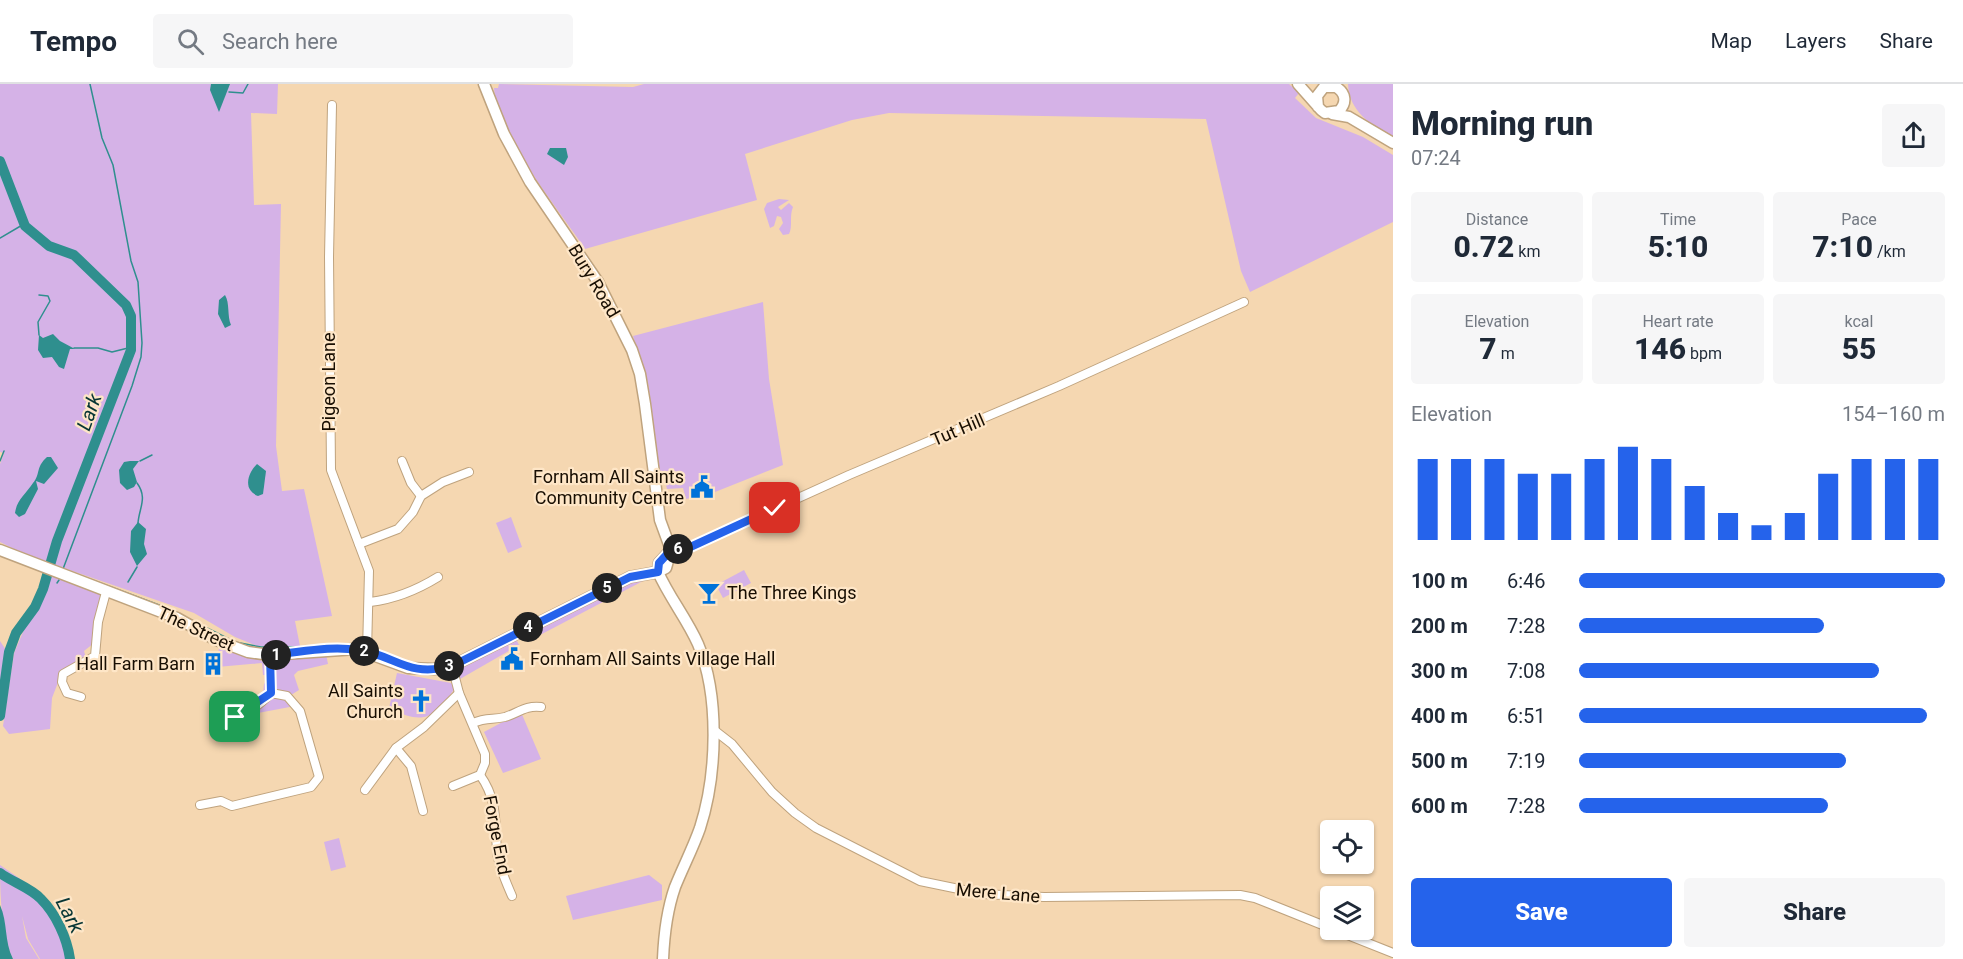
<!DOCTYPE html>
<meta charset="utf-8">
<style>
body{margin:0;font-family:Roboto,sans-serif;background:#f6f6f7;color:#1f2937;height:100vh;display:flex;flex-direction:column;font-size:22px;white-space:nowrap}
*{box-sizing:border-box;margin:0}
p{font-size:20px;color:#747a83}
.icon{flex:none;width:33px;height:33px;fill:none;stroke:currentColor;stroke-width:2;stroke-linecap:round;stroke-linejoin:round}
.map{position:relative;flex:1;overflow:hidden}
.panel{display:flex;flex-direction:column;background:#fff;width:570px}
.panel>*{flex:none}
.tools{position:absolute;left:1320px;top:736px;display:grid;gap:12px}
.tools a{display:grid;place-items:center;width:54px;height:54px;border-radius:6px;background:#fff;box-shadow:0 2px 4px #0004;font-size:30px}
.pin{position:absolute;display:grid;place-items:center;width:51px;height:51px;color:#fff;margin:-26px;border-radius:12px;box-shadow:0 3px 9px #0006}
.km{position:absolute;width:30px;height:30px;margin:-15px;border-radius:50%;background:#222;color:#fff;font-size:16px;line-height:30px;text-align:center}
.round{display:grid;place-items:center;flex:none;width:63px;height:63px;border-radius:6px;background:#f6f6f7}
.headline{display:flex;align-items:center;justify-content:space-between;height:102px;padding:0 18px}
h1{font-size:33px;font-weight:800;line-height:45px}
.stats{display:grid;grid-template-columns:repeat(3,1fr);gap:9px;height:102px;padding:6px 18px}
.stats div{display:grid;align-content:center;border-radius:6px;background:#f6f6f7;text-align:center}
.stats b{font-size:30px;font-weight:800}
.stats small{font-size:16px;font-weight:400}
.stats p{font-size:16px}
.chart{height:168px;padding:12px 18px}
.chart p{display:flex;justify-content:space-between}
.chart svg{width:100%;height:108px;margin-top:6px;stroke:#2563eb;stroke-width:6}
.action{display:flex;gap:12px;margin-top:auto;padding:12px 18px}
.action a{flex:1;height:69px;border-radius:6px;background:#2563eb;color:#fff;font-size:24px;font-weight:800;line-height:69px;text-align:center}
.action a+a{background:#f6f6f7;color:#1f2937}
ul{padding:0 18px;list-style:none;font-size:20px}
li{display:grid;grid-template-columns:96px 72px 1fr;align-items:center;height:45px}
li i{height:15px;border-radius:8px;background:#2563eb}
header{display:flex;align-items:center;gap:36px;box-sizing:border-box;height:84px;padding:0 30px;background:#fff;border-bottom:2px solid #e0e1e3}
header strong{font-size:28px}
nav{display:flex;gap:33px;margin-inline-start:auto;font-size:21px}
.search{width:420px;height:54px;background:#f6f6f7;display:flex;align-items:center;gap:15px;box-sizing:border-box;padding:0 21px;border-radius:6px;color:#747a83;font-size:22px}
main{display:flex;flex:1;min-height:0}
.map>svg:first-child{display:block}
.green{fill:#d5b2e7}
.water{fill:#2f8f8e}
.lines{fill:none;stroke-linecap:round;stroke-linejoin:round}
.stream{stroke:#2f8f8e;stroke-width:1.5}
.river{stroke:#2f8f8e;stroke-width:10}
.minor-casing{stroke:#bfa37e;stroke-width:10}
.major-casing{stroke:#bfa37e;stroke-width:13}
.minor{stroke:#fff;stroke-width:8}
.major{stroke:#fff;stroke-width:10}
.route-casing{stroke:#fff;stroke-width:12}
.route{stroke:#2563eb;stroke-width:8}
.labels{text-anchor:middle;stroke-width:4.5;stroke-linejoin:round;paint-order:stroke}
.street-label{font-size:18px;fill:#180e02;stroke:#fee6c7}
.poi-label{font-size:18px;fill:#180e02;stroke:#fee6c7;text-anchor:end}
.water-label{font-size:20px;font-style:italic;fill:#083635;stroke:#fee6c7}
</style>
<header>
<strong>Tempo</strong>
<div class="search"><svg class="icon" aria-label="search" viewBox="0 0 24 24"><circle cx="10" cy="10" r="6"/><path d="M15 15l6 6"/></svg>Search here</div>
<nav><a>Map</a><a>Layers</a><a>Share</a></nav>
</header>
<main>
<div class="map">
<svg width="1393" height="875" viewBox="0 0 1393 875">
<rect width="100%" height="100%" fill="#f5d7b1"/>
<!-- green -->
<g class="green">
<path d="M0 0H278L277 30 251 29 254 121 281 120 276 362 282 407 304 405 332 532 295 537 300 562H257L235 553 194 529 26 471 0 458V380L4 369 0 368Z"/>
<path d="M499 0 633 3 644 0H1289L1299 9 1295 14 1316 34 1363 53 1393 71V138L1250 208 1241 187 1206 35 889 29 852 36 745 70 757 116 585 165C559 126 496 49 494 4H498Z"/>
<path d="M1348 0H1393V54C1372 41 1349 28 1348 0Z"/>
<path d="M779 115 789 116 778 123 781 126 789 119 793 123C789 132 793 142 789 150L783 151 779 145 783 139 781 133 777 132 774 142 770 144 764 125 767 119Z"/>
<path d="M763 218 769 295 783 381 715 408 686 415 683 404 667 405 664 393 660 390 648 299 633 252Z"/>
<path d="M511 433 522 463 508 469 496 439Z"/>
<path d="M744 486 751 499 723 514 716 501Z"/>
<path d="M51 490 101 511 94 541V559L84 567 86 574 62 588 52 614 50 645 9 650 3 642 14 569 26 541 43 516Z"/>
<path d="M640 495 643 497 540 551 535 544 616 502Z"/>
<path d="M515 553 519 561 460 595 457 585Z"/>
<path d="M0 557 6 566 0 623Z"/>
<path d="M219 563 232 568 233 564C250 570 266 571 267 591H263L262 579 217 583Z"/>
<path d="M326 570 328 580 298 587 294 591 299 606 291 611 273 604V576L276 574Z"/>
<path d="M397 589 451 599 455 604C434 634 425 642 389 624Z"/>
<path d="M268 596C268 612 258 621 241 623L240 616 263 612 264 600Z"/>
<path d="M282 612 295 622 258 629V622L273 613Z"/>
<path d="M521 628 541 675 503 689 484 648Z"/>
<path d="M339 754 346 783 331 787 324 758Z"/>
<path d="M0 781 32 803 58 832 71 875H40L28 855 22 832 26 854 39 875H13C1 852 0 807 0 781Z"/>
<path d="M649 791 662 801V816L573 836 566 812Z"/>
</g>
<!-- water -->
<g class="water">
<path d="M211 0H230L219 28 210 6Z"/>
<path d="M550 64H566L568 73 564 81 547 70Z"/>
<path d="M225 211C230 219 227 232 231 241L225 244 218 230 219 216Z"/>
<path d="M53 250 60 257 75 265H70L64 285 59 283 52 273 43 274 38 266 39 251 43 254Z"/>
<path d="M47 373H51L58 384 44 400 36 397 38 405 25 430 19 433 15 429C17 415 26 410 33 399 41 389 35 384 47 373Z"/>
<path d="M130 377H139L133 385 137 398 134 403 127 406 120 399 119 386 124 378Z"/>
<path d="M257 380 266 387 263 410 258 412C243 406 247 390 257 380Z"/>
<path d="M138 438 146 445 144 460 147 470 137 482 130 468 131 447Z"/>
<path d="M0 821C8 839 4 857 13 875H0Z"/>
</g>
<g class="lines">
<!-- stream -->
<g class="stream">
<path d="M229 8 243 9 248 0"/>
<path d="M0 154 24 140"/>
<path d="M39 211 48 212 50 217 38 238 39 251"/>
<path d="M74 264H98L112 268 128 264 131 266"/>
<path d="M0 377 4 367"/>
<path d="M140 377 152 371"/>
<path d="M137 399C148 414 139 424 138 439"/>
<path d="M63 485 132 302 141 273 142 259 138 198 131 177 113 81 102 54 90 0"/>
<path d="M71 488 167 524 235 558 261 563H298"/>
<path d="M128 498 137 483"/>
<path d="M57 499 59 496"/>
</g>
<!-- river -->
<g class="river">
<path d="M0 77 25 142 49 162 74 171 126 221 131 232V266L57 457 43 505 35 523 16 549 9 568 0 632"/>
<path d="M0 789C12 798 31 804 41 815 56 830 67 854 70 875"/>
</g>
<!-- minor casing -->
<g class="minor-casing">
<g id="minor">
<path d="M332 21 329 173 331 386 369 487 367 568"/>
<path d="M402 377 411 399 421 412"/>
<path d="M359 460 398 445 413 428 421 412 443 398 469 388"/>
<path d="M671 466 686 465 849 391 1059 302 1244 218"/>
<path d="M370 518C395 515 417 506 438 493"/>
<path d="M270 571 271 609"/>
<path d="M452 582 459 609 485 670V679L480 691 453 702"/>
<path d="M81 613 67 609 62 598 63 590 95 572 98 538 106 508"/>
<path d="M473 639C486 633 493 636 505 633 518 629 526 621 541 623"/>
<path d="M714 646 732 660 772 708 795 729 816 744 920 797 983 810 1044 813 1240 811 1255 814 1330 844"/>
<path d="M396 664 411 682 423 727"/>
<path d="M480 691C498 716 495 739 497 768 499 783 506 798 512 812"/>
<path d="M365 706 396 664 424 643 459 609"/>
<path d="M200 721 221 717 232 722 311 703 319 693 300 627 287 612 271 609C257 624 237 637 217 636"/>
<path d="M1335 846 1393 869"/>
</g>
</g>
<!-- major casing -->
<g class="major-casing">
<g id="major">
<path d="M1298 0 1321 26 1325 29 1339 27C1347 19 1346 9 1336 3H1324L1317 12 1318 23"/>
<path d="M1332 30 1349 33 1393 59"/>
<path d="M0 466 177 534 216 556 248 568 270 571 356 565 408 584 434 585 452 582 630 493 658 488 666 484 671 466 660 436 645 320 640 290 632 266 598 198 530 98 504 50 484 0"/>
<path d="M663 875C664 851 667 826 675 803 683 783 693 764 700 744 717 691 720 612 698 560 687 535 669 513 658 488L659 479 671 466"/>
</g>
</g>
<!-- minor -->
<use href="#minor" class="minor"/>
<!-- major -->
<use href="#major" class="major"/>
</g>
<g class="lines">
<!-- route casing -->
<g class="route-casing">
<path id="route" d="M235 633 271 609 270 571C298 569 329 561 358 566 396 571 406 594 452 582L630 493 658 488 659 479 671 466 686 465 775 424"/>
</g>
<!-- route -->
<use href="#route" class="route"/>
</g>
<!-- icons -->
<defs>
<g id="civic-bare" transform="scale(1.8)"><path d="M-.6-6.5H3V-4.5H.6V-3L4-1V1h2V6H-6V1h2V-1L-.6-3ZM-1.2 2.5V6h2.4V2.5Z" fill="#0072d9" stroke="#fee6c7" stroke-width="2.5" paint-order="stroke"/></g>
<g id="bar-bare" transform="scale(1.8)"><path d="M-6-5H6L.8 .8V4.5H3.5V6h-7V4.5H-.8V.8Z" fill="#0072d9" stroke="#fee6c7" stroke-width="2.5" paint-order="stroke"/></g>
<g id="building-bare" transform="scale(1.8)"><path d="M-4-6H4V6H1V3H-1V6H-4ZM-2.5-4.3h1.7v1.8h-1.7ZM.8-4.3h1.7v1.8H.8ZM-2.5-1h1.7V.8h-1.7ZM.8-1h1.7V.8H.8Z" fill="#0072d9" stroke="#fee6c7" stroke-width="2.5" paint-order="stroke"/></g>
<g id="church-bare" transform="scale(1.8)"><path d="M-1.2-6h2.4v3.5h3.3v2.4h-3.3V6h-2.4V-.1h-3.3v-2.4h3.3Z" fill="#0072d9" stroke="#fee6c7" stroke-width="2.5" paint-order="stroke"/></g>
</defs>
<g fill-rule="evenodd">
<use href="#civic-bare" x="702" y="403"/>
<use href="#bar-bare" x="709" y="509"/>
<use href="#civic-bare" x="512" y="575"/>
<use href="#building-bare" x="213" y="580"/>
<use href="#church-bare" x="421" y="617"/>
</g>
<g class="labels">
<!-- street labels -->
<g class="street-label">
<text transform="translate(594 197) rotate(59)" y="6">Bury Road</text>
<text transform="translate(329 298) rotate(-90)" y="6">Pigeon Lane</text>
<text transform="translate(958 346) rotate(-23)" y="6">Tut Hill</text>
<text transform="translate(196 545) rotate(25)" y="6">The Street</text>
<text transform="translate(497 751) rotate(79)" y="6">Forge End</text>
<text transform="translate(998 809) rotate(5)" y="6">Mere Lane</text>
</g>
<!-- poi labels -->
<g class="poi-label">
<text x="684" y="399">Fornham All Saints<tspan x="684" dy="21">Community Centre</tspan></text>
<text x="727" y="515" text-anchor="start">The Three Kings</text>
<text x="530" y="581" text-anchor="start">Fornham All Saints Village Hall</text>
<text x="195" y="586">Hall Farm Barn</text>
<text x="403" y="613">All Saints<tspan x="403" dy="21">Church</tspan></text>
</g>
<!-- water labels -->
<g class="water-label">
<text transform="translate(89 328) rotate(-70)" y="7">Lark</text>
<text transform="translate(70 831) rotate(63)" y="7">Lark</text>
</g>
</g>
</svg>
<div class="tools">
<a><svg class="icon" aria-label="locate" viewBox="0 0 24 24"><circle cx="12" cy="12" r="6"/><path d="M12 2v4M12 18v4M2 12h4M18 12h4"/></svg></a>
<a><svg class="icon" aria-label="layers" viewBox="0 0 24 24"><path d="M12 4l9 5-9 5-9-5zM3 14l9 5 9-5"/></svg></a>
</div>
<div class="pin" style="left:235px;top:633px;background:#1e9e55"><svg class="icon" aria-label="arrive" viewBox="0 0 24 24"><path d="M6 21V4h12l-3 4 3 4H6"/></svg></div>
<div class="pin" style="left:775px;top:424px;background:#d93025"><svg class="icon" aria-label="check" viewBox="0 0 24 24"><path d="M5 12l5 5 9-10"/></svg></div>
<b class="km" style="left:276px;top:571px">1</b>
<b class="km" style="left:364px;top:567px">2</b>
<b class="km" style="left:449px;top:582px">3</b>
<b class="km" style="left:528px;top:543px">4</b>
<b class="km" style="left:607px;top:504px">5</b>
<b class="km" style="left:678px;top:465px">6</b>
</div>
<section class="panel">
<div class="headline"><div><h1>Morning run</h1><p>07:24</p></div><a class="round"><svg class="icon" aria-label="share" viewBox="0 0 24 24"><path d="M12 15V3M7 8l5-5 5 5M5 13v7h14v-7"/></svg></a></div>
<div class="stats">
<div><p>Distance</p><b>0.72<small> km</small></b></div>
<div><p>Time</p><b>5:10</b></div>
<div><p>Pace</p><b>7:10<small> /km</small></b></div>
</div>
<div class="stats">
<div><p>Elevation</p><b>7<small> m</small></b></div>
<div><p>Heart rate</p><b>146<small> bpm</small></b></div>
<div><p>kcal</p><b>55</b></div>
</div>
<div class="chart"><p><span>Elevation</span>154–160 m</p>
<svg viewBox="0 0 160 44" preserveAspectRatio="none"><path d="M5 44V11M15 44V11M25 44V11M35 44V17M45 44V17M55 44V11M65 44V6M75 44V11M85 44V22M95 44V33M105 44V38M115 44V33M125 44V17M135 44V11M145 44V11M155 44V11"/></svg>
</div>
<ul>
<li><b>100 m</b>6:46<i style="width:100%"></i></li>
<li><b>200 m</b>7:28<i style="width:67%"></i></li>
<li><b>300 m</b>7:08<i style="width:82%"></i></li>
<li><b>400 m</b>6:51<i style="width:95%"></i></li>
<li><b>500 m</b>7:19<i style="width:73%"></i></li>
<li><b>600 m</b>7:28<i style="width:68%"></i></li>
</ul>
<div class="action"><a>Save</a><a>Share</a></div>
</section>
</main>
